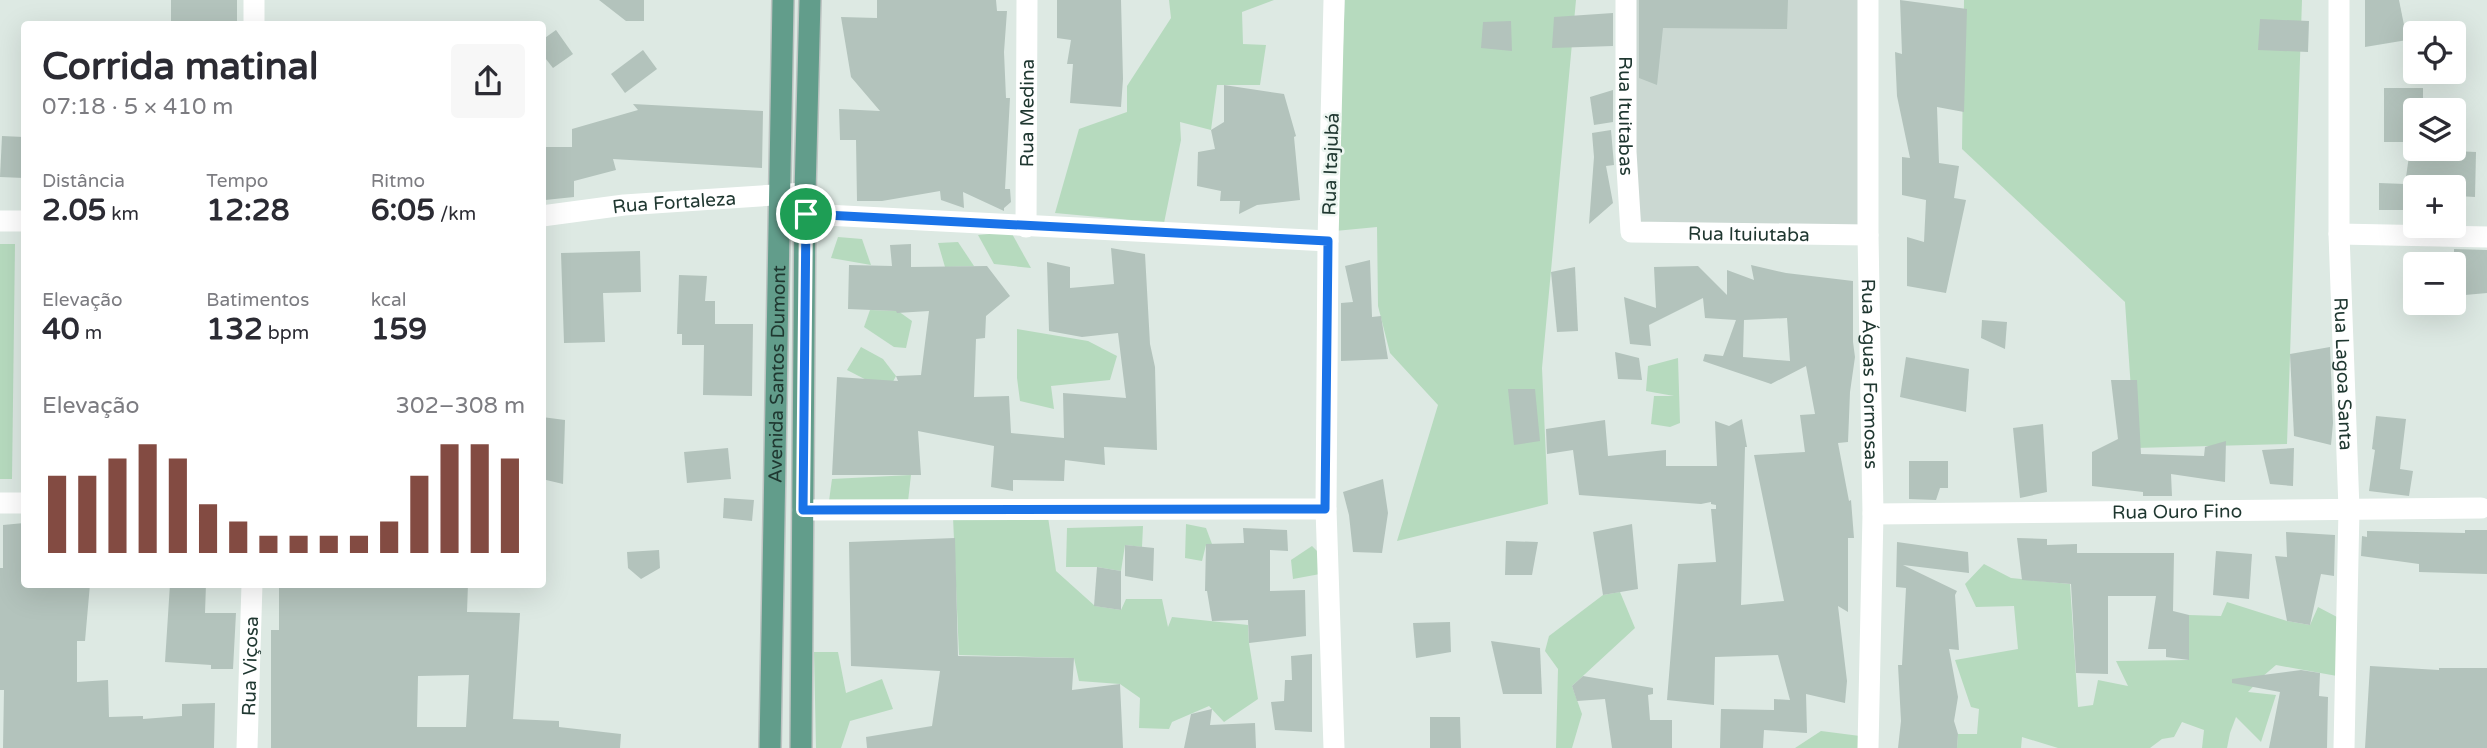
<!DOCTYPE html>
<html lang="pt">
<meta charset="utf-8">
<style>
body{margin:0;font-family:"Varela Round",sans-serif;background:#f7f7f7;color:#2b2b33;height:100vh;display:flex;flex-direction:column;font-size:26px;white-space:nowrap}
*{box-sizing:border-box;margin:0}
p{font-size:23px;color:#7c7c81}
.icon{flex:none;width:38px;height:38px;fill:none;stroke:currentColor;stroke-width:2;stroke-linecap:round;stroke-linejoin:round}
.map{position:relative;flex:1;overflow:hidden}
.details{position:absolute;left:21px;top:21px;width:525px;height:567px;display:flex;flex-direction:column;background:#fff;border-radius:7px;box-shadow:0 7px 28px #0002}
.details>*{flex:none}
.buttons{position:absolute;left:2403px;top:21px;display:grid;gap:14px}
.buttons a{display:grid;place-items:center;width:63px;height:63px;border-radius:7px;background:#fff;box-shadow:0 7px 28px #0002;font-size:35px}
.pin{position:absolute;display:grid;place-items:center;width:60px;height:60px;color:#fff;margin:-30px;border:4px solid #fff;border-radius:50%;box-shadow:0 2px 7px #0007}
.round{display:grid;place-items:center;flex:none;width:74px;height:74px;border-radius:7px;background:#f7f7f7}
.headline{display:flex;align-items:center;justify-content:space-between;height:119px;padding:0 21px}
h1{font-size:38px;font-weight:700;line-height:52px}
.metrics{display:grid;grid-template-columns:repeat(3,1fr);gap:10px;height:119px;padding:7px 21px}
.metrics div{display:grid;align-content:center}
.metrics b{font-size:30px;font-weight:700}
.metrics small{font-size:19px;font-weight:400}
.metrics p{font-size:19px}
.chart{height:196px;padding:14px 21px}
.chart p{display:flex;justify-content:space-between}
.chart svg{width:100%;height:126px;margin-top:7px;stroke:#834b42;stroke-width:6}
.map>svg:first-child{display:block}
.built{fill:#cbd8d2}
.green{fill:#b6dabe}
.building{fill:#b3c3bc;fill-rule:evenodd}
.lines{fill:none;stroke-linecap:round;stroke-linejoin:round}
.primary-casing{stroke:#bcc3c1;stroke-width:24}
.minor{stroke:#fff;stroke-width:21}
.primary{stroke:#629d8b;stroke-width:21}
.route-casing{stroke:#fff;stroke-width:14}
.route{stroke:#1a73e8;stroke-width:9}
.labels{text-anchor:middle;stroke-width:5;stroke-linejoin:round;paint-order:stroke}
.street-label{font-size:19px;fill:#1f3730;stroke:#edf6f1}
</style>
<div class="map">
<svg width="2487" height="748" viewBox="0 0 2487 748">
<rect width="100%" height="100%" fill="#dde9e3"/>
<!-- built -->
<path class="built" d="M1632 0H1868V235L1631 232Z"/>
<!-- green -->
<g class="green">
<path d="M1169 0H1274L1242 12 1243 44 1266 45 1260 85H1217L1211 130 1180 122 1181 140 1164 223 1055 213 1079 129 1127 112V86L1171 18Z"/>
<path d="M1345 0H1576L1542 368 1548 504 1397 541 1438 405 1390 353 1378 306 1377 227 1335 231Z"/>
<path d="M1964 0H2302L2287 444 2135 448 2125 302 1962 149Z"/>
<path d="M1011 232 1031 268 994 264 978 235Z"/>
<path d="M838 237 862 239 871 265 831 258Z"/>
<path d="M958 242 974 266 945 267 938 243Z"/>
<path d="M0 244H15L12 479H0Z"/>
<path d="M870 310 898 311 912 321 906 348 894 347 864 327Z"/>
<path d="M1017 329 1088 341 1117 356 1110 380 1051 386 1054 409 1020 401 1017 378Z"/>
<path d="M861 347 883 359 896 376 888 391 847 370Z"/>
<path d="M1678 358 1680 423 1670 427 1651 424 1654 396H1674L1646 391 1648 366Z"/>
<path d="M911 475 907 510 829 501 832 479Z"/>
<path d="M953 517H1048L1056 571 1095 606 1121 610 1126 599H1162L1168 627 1172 617 1248 625 1249 643 1258 699 1224 722 1209 706 1172 722 1169 729 1139 728 1140 698 1120 684 1079 681 1074 658 959 655Z"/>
<path d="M1186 524 1206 528 1212 544 1206 545 1202 561 1185 558Z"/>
<path d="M1143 526 1142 547 1125 545 1121 571 1097 567H1066L1067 528Z"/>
<path d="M1312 546 1319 553 1320 574 1293 579 1291 560Z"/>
<path d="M1984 564 2011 578 2070 584 2078 707 2093 705 2098 680 2128 686 2116 661 2189 660V615L2221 616 2227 602 2287 621 2310 625 2318 607 2337 617V676L2276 665 2262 677 2248 692 2276 695 2261 742 2236 717 2230 733 2227 748H2202L2204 730 2182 722 2174 737 2162 739 2150 748H2058L2022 737 2021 748H1957L1958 734H1977L1979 709 1971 707 1955 660 2018 649 2014 606 1976 607 1965 584Z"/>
<path d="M1620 592 1635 628 1572 686 1582 714 1572 748H1556L1558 669 1545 651 1549 636 1603 595Z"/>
<path d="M814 652H838L846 693 882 679 893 709 850 721 841 748H816Z"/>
<path d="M1821 731 1860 736V748H1795Z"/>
</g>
<!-- building -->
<g class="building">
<rect x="171" y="0" width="66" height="24"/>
<path d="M599 0H644V21H626Z"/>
<path d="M877 0H996L997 11H1007L1004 52 1006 98H1010L1005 189H1010L1011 202 1004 208V211L963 192 964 208 941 200 940 191 882 201H857L856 140H840L839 109 880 111 851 77 841 17 877 18Z"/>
<path d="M1057 0H1121L1123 79 1121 107 1070 103 1073 64H1067L1071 40 1057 38Z"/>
<path d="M1639 0H1788L1787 29 1663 28 1657 85 1639 78Z"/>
<path d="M1900 0 1967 9 1964 112 1937 107 1939 163 1959 166 1954 198 1966 200 1946 293 1907 286V237L1924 242 1926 200 1902 195V157L1910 158 1897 96 1895 52 1902 54Z"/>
<path d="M2365 0H2399L2407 40 2365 47Z"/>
<path d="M1613 13V46L1552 48 1554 17Z"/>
<path d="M2260 19 2309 21 2308 52 2258 50Z"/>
<path d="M1511 21 1512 51 1481 48 1483 22Z"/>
<path d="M556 30 573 54 553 68 542 54V40Z"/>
<path d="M643 50 657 69 625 93 611 74Z"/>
<path d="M1224 85 1284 94 1296 136 1294 137 1300 200 1257 205 1239 214 1240 201H1220L1221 191 1197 186 1198 152 1215 149 1211 130 1224 122Z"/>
<path d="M2384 88H2423V110H2415V142H2384Z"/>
<path d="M1613 90V122L1594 125 1590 97Z"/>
<path d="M633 104 763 111 762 168 613 159 616 170 574 181V197L545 200 542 147H572V129L638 110Z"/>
<path d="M1611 130 1614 165 1606 166 1613 203 1589 224 1594 157 1592 133Z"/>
<path d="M2 136 24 137V178L0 177Z"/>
<path d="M2410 149 2476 152 2475 197 2458 196 2457 210H2454V187H2415V210H2379V183L2405 184Z"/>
<path d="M911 244V267L987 266 1010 296 986 316 985 338 976 339 974 397 1009 396 1011 433 1064 438 1063 393 1126 398 1118 333 1082 337 1049 331 1047 262 1070 267V288L1114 284 1111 248 1145 254 1150 344 1155 367 1157 450 1104 447 1105 465 1065 460 1064 481 1013 480V491L991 487 994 446 918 431 921 475H832L837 377 898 381 896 376 921 375 929 311 897 313 896 311 848 309 849 265 892 266 890 245Z"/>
<path d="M2454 249 2487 250V293L2454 296Z"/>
<path d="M640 251 641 292 603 293 605 342 564 343 561 253Z"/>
<path d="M1370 260 1372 317 1381 316 1388 359 1341 361V303L1353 302 1345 266Z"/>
<path d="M1751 265 1786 273 1853 281V342L1855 357 1850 392 1848 442 1838 443 1849 501 1851 500 1854 538H1848V612L1838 606 1847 681 1845 703 1806 694 1807 733 1764 730 1763 748H1720L1721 709 1774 710V699L1790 700 1778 655 1715 657 1714 705 1667 700 1678 564 1716 562 1711 509H1716V505L1711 504V502L1701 504 1579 495 1573 450 1547 454 1546 429 1605 420 1608 456 1666 450V466H1717L1715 421 1729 426 1742 419 1747 447H1745L1741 605 1784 601 1754 455 1805 452 1800 415 1815 414 1806 366 1771 384 1703 361 1705 354 1723 356 1736 320 1705 318 1703 298 1649 325 1651 346 1630 344 1624 297 1656 308 1654 267 1698 266 1727 295V270L1754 280ZM1787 318 1790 361 1743 357 1744 320Z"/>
<path d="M1575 267 1578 331 1557 332 1551 272Z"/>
<path d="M679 275 707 276 705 301H715V324H753L752 396 703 395 704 345H682V334H677Z"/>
<path d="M1982 320 2007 322 2005 349 1981 338Z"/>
<path d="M2330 347 2333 423 2331 445 2294 436 2290 354Z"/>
<path d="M1615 352 1639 358 1642 380 1618 379Z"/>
<path d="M1906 357 1969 369 1966 412 1900 397Z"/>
<path d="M2111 380H2137L2141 454 2204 456 2205 447 2226 441 2225 482 2171 474 2172 496H2143V492L2092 486V452L2118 439Z"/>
<path d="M1508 389H1535L1540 441 1514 445Z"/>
<path d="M2376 416 2406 419 2400 469 2413 471 2409 496 2369 491 2375 450 2372 449Z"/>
<path d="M542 417 565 420 563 484 542 479Z"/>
<path d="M2043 424 2047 492 2020 498 2013 428Z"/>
<path d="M728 448 731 479 687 483 684 452Z"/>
<path d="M2294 448 2293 486 2270 484 2262 450Z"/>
<path d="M1909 461H1948V488H1940L1936 500 1909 499Z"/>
<path d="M1383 479 1388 513 1382 553 1353 552 1349 515 1343 492Z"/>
<path d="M724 498 754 500 752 521 723 518Z"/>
<path d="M24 523V584H90L85 641H77V682L108 680 109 717 143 716V719L182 716V704L215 703 214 748H3L4 690H0V568H3V525Z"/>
<path d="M1632 524 1638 589 1603 595 1593 532Z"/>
<path d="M1243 528 1287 530 1288 551 1270 550V591L1305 590 1306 636 1249 643 1248 620 1212 621 1207 591H1205L1206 544 1244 543Z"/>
<path d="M2465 530H2487V574L2419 572V564L2361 556 2362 536 2367 537V531L2465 533Z"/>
<path d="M2286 532 2335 535 2334 576 2321 574 2310 625 2287 621 2275 556 2287 557Z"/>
<path d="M955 538 958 656 1074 658 1072 690 1120 684 1123 748H867L866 737 932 726 940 671 851 666 849 542Z"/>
<path d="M2017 538 2047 539V545L2077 544V553H2174L2173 611 2189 615V660L2166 657V649H2148L2156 596H2108V674L2076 673 2071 584 2022 580Z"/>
<path d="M1506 541 1538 542 1532 575H1505Z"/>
<path d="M1897 542 1968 552 1969 573 1903 565 1957 591 1955 595 1959 650 1949 649 1958 697 1954 721 1958 734 1957 748H1898L1901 721 1898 665H1902L1906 588 1896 587Z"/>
<path d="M1125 545 1154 548 1153 581 1125 576Z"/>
<path d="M659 550 660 568 641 579 628 568 627 552Z"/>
<path d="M2216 551 2252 554 2249 599 2213 595Z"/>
<path d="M1097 567 1121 571V610L1094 606Z"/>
<path d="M170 584H206L205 613H236L233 669H211V665L165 662Z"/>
<path d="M279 584H468L467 612 520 613 513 719 559 721V727L621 734 620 748H271V630H279ZM469 675 466 727H417L418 676Z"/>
<path d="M1450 622 1451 652 1416 658 1413 623Z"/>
<path d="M1491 641 1540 648 1542 694H1503Z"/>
<path d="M1312 654V732L1275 730 1271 702 1284 701 1285 680H1292L1291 656Z"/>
<path d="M2370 666 2439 670V668H2487V748H2365Z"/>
<path d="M2301 670 2320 673 2319 696 2328 697 2327 748H2269L2280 692 2232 683V679Z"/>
<path d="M1583 676 1653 688V694L1648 695 1650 720H1672V748H1612L1605 699 1577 701 1572 686Z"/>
<path d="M1212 709 1210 725 1255 723 1256 748H1184L1191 714Z"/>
<path d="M1430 717H1460L1461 748H1430Z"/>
</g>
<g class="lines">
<!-- primary casing -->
<g class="primary-casing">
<g id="primary">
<path id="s8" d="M770 748 783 0"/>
<path d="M801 748 805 193 810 0"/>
</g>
</g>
<!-- minor -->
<g class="minor">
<path d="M1334 0 1328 241 1326 509 1334 748"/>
<path id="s1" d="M1626 0V152L1631 232 1868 235"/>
<path id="s2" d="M1868 0V235L1873 514 1868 748"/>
<path id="s3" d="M2339 0V234L2349 509 2344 748"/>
<path d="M254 24V0"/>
<path d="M806 214 1328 241"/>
<path id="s4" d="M542 216 624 205 805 193"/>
<path d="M0 221H24"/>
<path id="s5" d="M1026 227 1027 0"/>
<path d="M2339 234 2487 237"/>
<path d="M0 503H24"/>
<path d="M803 510 1326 509"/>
<path id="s6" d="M1873 514 2481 508"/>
<path id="s7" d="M247 748 252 584"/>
</g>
<!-- primary -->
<use href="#primary" class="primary"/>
</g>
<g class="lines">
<!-- route casing -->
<g class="route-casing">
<path id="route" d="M806 214 1328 241 1325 509 803 510Z"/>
</g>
<!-- route -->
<use href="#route" class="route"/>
</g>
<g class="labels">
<!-- street labels -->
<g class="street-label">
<text dy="7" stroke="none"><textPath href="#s5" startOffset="114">Rua Medina</textPath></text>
<text dy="7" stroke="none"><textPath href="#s1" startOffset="116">Rua Ituitabas</textPath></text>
<text transform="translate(1330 164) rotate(-88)" y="7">Rua Itajubá</text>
<text dy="7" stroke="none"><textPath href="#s4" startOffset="133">Rua Fortaleza</textPath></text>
<text dy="7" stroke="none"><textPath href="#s1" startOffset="350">Rua Ituiutaba</textPath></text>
<text dy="7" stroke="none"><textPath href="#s8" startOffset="374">Avenida Santos Dumont</textPath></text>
<text dy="7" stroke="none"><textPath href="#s2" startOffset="374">Rua Águas Formosas</textPath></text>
<text dy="7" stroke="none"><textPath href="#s3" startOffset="374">Rua Lagoa Santa</textPath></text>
<text dy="7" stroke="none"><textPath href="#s6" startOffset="304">Rua Ouro Fino</textPath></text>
<text dy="7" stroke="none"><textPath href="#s7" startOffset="82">Rua Viçosa</textPath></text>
</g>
</g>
</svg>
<div class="buttons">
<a><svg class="icon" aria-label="locate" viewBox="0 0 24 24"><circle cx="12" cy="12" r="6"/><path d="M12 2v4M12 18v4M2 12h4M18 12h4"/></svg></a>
<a><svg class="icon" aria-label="layers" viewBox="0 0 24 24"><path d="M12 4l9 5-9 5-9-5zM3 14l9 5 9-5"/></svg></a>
<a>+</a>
<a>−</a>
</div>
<div class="pin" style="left:806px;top:214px;background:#1e9e55"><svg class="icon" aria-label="arrive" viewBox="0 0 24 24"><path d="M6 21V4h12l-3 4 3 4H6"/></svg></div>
<section class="details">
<div class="headline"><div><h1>Corrida matinal</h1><p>07:18 · 5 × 410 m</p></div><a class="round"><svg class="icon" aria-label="share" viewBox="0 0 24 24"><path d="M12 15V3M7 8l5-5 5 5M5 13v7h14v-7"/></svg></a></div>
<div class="metrics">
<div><p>Distância</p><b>2.05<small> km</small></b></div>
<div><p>Tempo</p><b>12:28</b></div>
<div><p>Ritmo</p><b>6:05<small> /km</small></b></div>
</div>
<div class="metrics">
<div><p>Elevação</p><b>40<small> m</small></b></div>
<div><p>Batimentos</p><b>132<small> bpm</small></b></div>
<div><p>kcal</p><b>159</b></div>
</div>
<div class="chart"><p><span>Elevação</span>302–308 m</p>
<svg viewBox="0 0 160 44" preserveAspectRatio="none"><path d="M5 44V17M15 44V17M25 44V11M35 44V6M45 44V11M55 44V27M65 44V33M75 44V38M85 44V38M95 44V38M105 44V38M115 44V33M125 44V17M135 44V6M145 44V6M155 44V11"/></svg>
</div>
</section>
</div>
